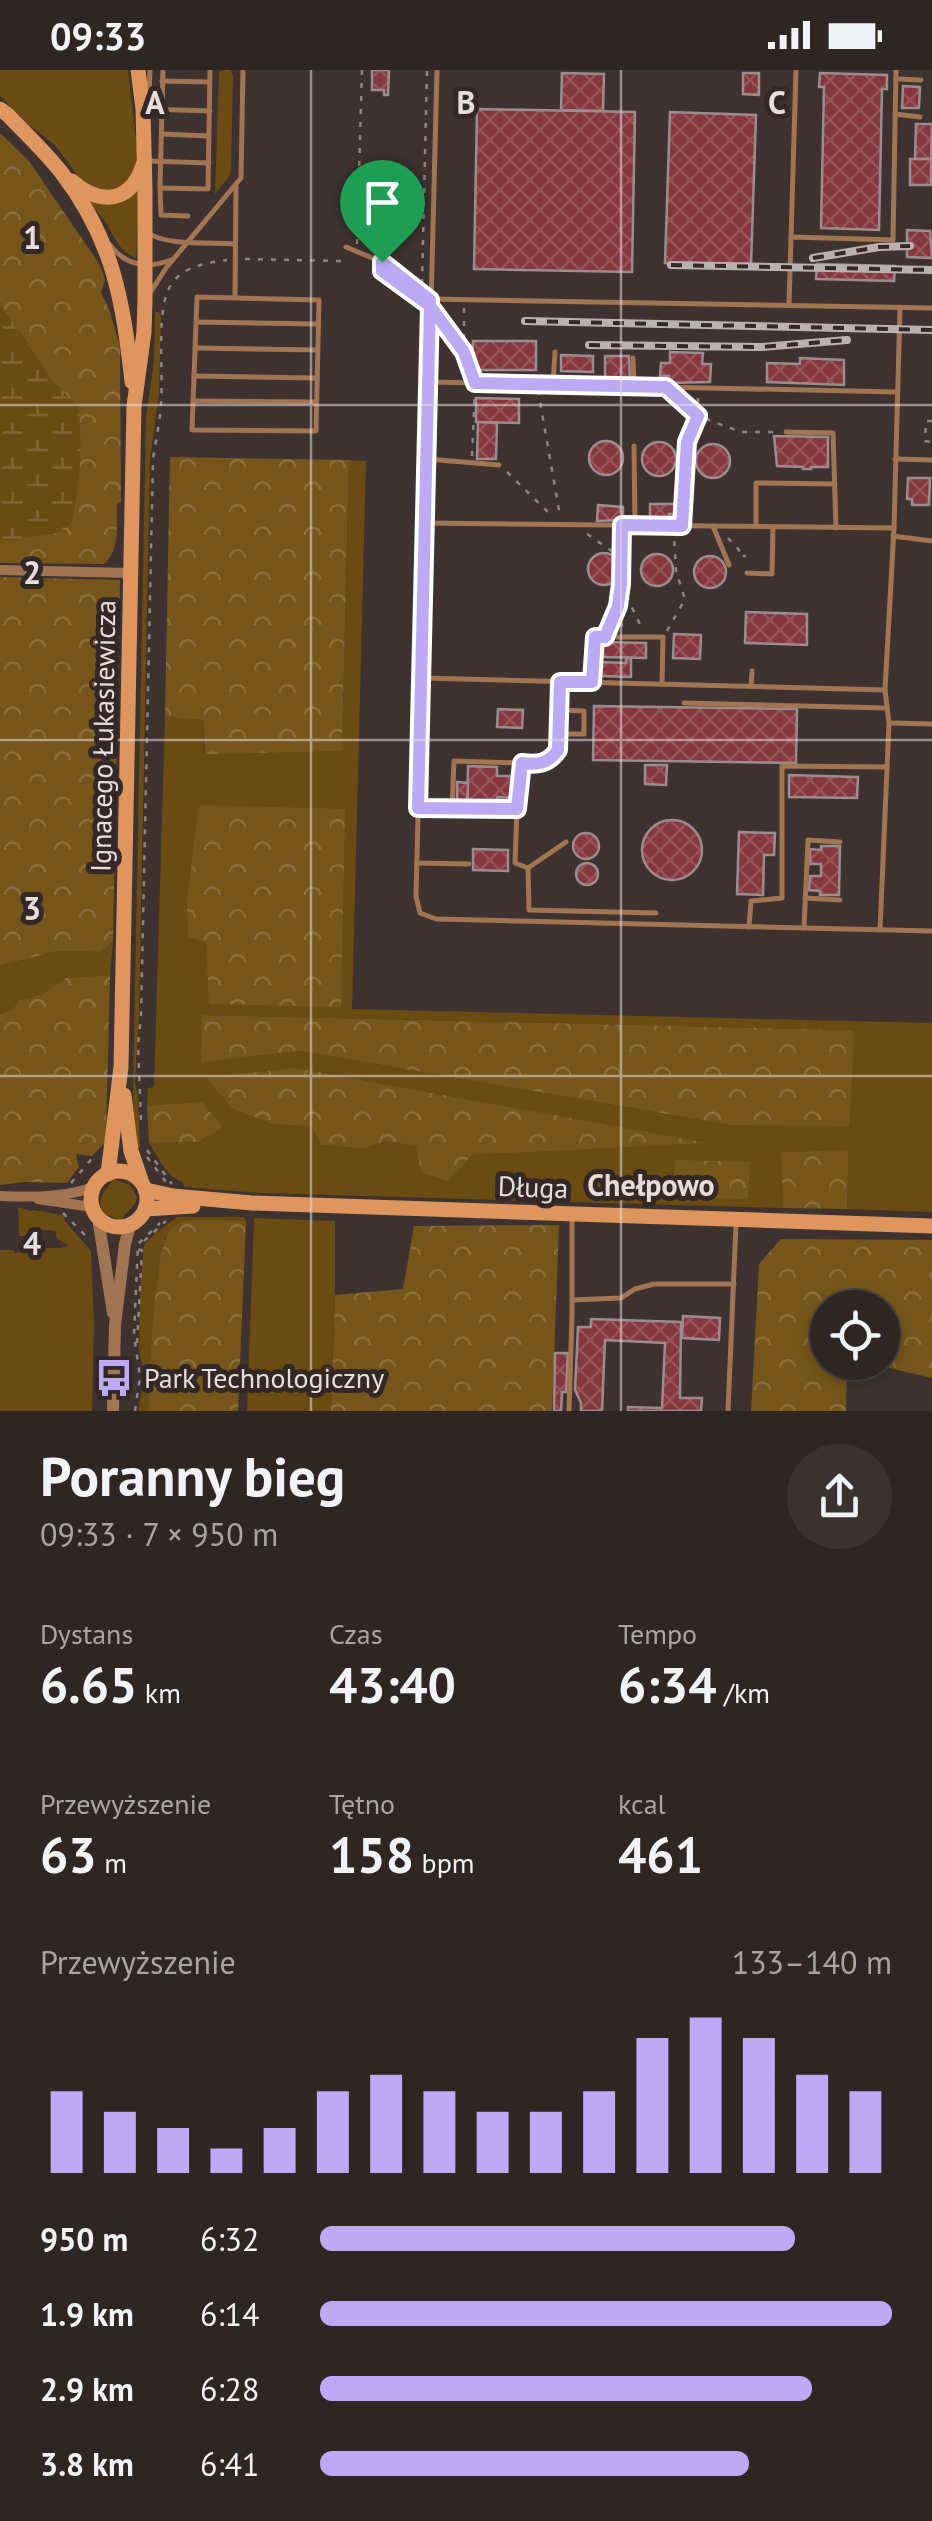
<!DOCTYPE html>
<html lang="pl">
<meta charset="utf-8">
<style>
body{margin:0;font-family:"PT Sans",sans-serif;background:#3a3230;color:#f1f3f6;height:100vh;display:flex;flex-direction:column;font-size:38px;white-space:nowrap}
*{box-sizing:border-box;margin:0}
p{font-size:32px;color:#a7a5a6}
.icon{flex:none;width:55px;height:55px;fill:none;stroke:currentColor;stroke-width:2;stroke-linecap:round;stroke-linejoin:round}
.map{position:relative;height:1341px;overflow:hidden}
.drawer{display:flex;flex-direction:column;background:#2e2623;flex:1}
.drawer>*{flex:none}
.fabs{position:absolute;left:810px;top:1220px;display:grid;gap:20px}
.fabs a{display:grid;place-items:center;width:90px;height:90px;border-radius:50%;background:#2e2623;box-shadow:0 5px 15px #0003,0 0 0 2px #494341;font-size:50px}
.pin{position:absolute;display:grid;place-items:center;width:85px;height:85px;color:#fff;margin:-102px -42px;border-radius:50% 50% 50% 0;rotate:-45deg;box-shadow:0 0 10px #0007}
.pin .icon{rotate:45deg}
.round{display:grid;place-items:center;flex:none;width:105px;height:105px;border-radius:52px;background:#3a3230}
.overview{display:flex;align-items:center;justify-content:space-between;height:170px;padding:0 40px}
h1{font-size:55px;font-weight:600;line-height:75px}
.stats{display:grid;grid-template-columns:repeat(3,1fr);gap:15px;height:170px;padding:10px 40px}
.stats div{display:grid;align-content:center}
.stats b{font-size:50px;font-weight:600}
.stats small{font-size:28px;font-weight:400}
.stats p{font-size:28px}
.chart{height:280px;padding:20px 40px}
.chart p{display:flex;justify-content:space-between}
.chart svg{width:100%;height:180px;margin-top:10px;stroke:#bcaaf5;stroke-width:6}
ul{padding:0 40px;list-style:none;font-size:32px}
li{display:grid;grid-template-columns:160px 120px 1fr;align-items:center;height:75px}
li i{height:25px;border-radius:12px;background:#bcaaf5}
.status{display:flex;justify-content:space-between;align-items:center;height:70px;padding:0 50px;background:#2e2623;direction:ltr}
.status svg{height:28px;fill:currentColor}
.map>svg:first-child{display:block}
.green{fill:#6a4b12;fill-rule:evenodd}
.forest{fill:url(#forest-crowns)}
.wetland{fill:url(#wetland-marsh)}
.building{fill:url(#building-cross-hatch);stroke:#9b8d8d;stroke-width:2.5}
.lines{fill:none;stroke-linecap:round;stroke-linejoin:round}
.path{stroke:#8f8683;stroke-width:2.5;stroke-dasharray:5 8;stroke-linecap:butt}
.service{stroke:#a17452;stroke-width:5}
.minor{stroke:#a17452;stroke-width:10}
.tertiary{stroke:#a17452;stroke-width:12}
.secondary{stroke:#de965e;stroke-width:15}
.rail-casing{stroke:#bab2b0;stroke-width:8}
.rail{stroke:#332825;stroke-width:4;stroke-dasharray:11;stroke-linecap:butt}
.route-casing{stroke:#fff;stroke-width:20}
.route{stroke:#bcaaf5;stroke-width:12}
.grid{fill:none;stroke:#e6dfdd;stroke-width:2.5;stroke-opacity:0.55}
.labels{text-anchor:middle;stroke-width:10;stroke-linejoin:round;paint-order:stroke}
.street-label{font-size:28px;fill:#e6dfdd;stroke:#332825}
.poi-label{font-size:28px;fill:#e6dfdd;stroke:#332825;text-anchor:start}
.neighbourhood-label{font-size:30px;font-weight:bold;fill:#e9dbd6;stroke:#332825}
.grid-label{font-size:32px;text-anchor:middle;font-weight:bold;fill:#e6dfdd;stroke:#332825;stroke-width:10;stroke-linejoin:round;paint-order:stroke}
</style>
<div class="status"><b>09:33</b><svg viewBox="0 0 49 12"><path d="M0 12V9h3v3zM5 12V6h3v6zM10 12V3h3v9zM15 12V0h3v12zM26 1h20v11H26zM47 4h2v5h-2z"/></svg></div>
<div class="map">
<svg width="932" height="1341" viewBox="0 0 932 1341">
<defs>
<pattern id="forest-crowns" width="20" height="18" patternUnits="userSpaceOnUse" patternTransform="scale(2.5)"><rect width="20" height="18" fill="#75551a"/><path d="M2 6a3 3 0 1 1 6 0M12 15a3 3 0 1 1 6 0" fill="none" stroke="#896d3b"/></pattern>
<pattern id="wetland-marsh" width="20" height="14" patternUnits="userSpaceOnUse" patternTransform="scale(2.5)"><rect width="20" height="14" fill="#6a4b12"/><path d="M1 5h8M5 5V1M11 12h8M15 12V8" fill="none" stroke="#7f6434"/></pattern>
<pattern id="building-cross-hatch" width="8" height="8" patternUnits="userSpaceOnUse" patternTransform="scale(2.5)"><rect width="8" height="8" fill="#85373e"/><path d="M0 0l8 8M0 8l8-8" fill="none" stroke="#965459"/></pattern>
</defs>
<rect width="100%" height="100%" fill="#3d322f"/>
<!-- green -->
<g class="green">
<path d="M0 0H128L139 96 124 116 102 122 82 112 55 75 28 54 0 26Z"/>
<path d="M222 0H231L233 6 231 99 230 105 215 124 219 2Z"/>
<path d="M137 119 139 122 136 188C117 180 115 166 104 150 99 144 93 137 88 131Z"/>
<path d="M155 242H159L161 246 159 323 150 390 139 943 135 1013 138 1027 140 1078H135L133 1020 146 348 154 290Z"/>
<path d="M349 390 366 391 352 939 932 953V1142L847 1139 849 1081 782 1082 783 1138 259 1123 184 1117 183 1112C167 1108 158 1087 149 1073L199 1072 222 1056 147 1036 148 1018 154 1017 165 647 203 650 204 683 342 681ZM202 945 853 960 850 1055H730L300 981 202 991ZM297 998 700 1072 701 1073 472 1085 386 1071 364 1079 321 1075 311 1056Z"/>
<path d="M113 872 110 905 66 908 43 925 19 930 12 940 0 944V896L57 881 101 882Z"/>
<path d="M114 1109 130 1115 137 1127C136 1138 124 1141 122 1151L105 1144 100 1135 102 1124Z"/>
<path d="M18 1137 30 1141 34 1140 63 1145 65 1151 91 1181 94 1252 92 1341H0V1180H14V1183L20 1182 21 1178H60L69 1175 57 1169 55 1161 29 1158V1166H19Z"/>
<path d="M177 1147H244L246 1151 209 1150 166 1166 157 1208 148 1341H138L143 1312V1299L139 1282 140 1217 144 1175 157 1162Z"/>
<path d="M254 1148 335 1151V1225L331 1341H247Z"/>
</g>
<!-- forest -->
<g class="forest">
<path d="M0 63 29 91 100 195 105 210 101 223 109 239 120 276 121 432 117 434C116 455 121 479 104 494L0 493V470L57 463 78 337 51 310 20 262 0 236Z"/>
<path d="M170 387 349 390 342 681 205 684 203 650 165 647Z"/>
<path d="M0 507 120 510 113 872 101 882 57 881 0 896Z"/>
<path d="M202 735 345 739 341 937 209 934 206 872 188 867 187 831 198 740Z"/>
<path d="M110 905 106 1072 92 1086 76 1084 79 1097 67 1113 24 1112 0 1115V944L12 940 19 930 42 925 66 908Z"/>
<path d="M202 945 854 960 850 1056 730 1055 300 981 201 992Z"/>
<path d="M297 998 707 1073 472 1085 448 1111 421 1102 416 1076 386 1071 364 1079 321 1075 311 1056 272 1054 232 1038 206 1007Z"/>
<path d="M202 1032 222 1057 199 1072 149 1073 147 1036Z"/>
<path d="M849 1080 847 1139 783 1138 781 1082Z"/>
<path d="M675 1090 750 1092 748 1129 673 1128Z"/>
<path d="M209 1150 246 1151 238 1341H148C151 1308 152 1177 172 1158 182 1149 197 1151 209 1150Z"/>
<path d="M559 1155 552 1341H331L335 1225 403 1219 414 1156Z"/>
<path d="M781 1169 932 1170V1308L889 1298 883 1289 882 1238H828V1292L847 1293 846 1341H751L759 1194Z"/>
</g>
<!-- wetland -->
<path class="wetland" d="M0 236 20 262 51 310 79 337C82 378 81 414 71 454L57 463 6 471 0 470Z"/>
<!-- building -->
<g class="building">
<path d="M372 0H389L388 25H384V20H372Z"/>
<path d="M562 3 604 4 603 41 561 40Z"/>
<path d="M743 3H759V25L743 24Z"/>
<path d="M820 3 887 5V19H882L879 160 821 158 824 17H819Z"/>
<path d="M903 16 920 17 919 38H902Z"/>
<path d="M477 39 635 42 632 202 474 199Z"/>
<path d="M670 42 756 45 751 196 665 193Z"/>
<path d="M916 54H932L931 89H915Z"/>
<rect x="910" y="89" width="21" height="26"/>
<path d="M907 160 930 161 932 188 907 187Z"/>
<path d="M817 194 895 196 894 211 816 209Z"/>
<path d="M473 271H536V300H472Z"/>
<path d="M670 282 703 283 702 294H711L710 312 668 313 669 306H660L661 293H670Z"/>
<path d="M561 285 593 286V302L561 301Z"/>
<path d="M605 286H629L630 311 605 312Z"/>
<path d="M800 288 844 290V315L767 312V293L800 294Z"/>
<path d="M476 328 519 329V353L476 352Z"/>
<path d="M478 352 497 353 496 389H477Z"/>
<path d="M774 366 828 367V397H811V399H803V397L777 396Z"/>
<circle cx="606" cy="388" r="17"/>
<circle cx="659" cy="389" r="17"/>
<circle cx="713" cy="391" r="17"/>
<path d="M908 408H930L929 435H912V429H907Z"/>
<path d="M650 434H678L677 445 669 444V451H650Z"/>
<path d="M598 435 623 437V450L597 451Z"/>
<circle cx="604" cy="499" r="16"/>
<circle cx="657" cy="500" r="16"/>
<circle cx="710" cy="502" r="16"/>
<path d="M746 542 807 544V575L745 573Z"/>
<path d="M674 564 701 565 700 589 673 588Z"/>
<path d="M601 572 646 573V588L600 587Z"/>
<path d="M626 588H631V607L600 606V592L626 593Z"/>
<path d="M594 636 797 639 796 693 593 690Z"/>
<path d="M498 639 523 640 522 658 497 657Z"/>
<path d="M645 695H667L666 715 645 714Z"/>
<path d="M468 696 497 697V706H513V728L497 727V737L467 736Z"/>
<path d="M789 705 858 707 857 728 789 727Z"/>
<path d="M457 712 468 713 467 736H457Z"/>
<circle cx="672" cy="780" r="30"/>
<path d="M739 762 775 763 774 785H764L763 825 737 824Z"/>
<circle cx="586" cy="776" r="13"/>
<path d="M821 776H840L839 825H820V821L809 820 810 806H821V794H810V779L821 780Z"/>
<path d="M473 779 508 780V801L473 800Z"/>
<circle cx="587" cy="804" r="11"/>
<path d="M683 1246 720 1248 719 1270 682 1268Z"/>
<path d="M591 1249 681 1252 680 1328H702L701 1341H628V1337L662 1338 665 1273 605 1270 602 1341H581V1333L575 1320 578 1257H591Z"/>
<path d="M555 1283H568L566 1322H562L561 1341H554Z"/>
</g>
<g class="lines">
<!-- path -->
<g class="path">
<path d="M357 174 362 0"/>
<path d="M245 189 341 191 347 188"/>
<path d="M422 214 427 0"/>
<path d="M464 238V282"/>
<path d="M439 249 464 282 473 306"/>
<path d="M538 320 560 446"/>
<path d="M676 326 698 346 690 366"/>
<path d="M698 328V346L741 362H779"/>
<path d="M932 351H926L925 371 932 372"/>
<path d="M472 386 475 319"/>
<path d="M507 402 551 445"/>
<path d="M587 464 622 488"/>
<path d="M728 468 739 480V486H746"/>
<path d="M621 514 643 561"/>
<path d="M618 539 623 560"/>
<path d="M607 561C621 526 621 498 622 461"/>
<path d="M667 561 685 529 676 501 674 466"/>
<path d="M141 1050 138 976 141 945 153 389C156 370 160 352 161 333 164 303 155 239 171 215 183 196 206 193 227 190"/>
<path d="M147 1080 172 1114"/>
<path d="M147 1087 166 1112"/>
<path d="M71 1113 95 1085"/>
<path d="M63 1143 89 1169"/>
<path d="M138 1180H142L145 1170 166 1151"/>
<path d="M137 1273 142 1181"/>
<path d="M135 1341 140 1307 134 1265 138 1174 160 1153"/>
</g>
<!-- service -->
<g class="service">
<path d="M437 0 416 826 420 843 436 849 932 861"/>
<path d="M896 9 921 10"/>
<path d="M162 11 209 12"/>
<path d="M146 31 149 25 150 0"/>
<path d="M146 39 210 41"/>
<path d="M895 44 920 47"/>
<path d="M162 64 209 66"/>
<path d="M147 91 209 93"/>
<path d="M160 117 163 0"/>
<path d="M188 146 161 145 160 118 208 119 210 0"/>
<path d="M150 164C169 176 212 172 235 174"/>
<path d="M791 167 893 170 896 0"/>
<path d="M110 175C126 196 147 199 171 190"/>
<path d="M346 177 382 192 430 229 932 238"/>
<path d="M150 223 166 198 241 108 243 0"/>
<path d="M197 227 319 230 316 361 192 360Z"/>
<path d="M235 228 236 116"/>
<path d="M789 235 796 0"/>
<path d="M196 252 318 254"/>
<path d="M195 278 317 280"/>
<path d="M633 288 634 315"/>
<path d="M194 306 316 308"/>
<path d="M430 312 897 322"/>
<path d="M553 314 555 282"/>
<path d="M193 331 315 332"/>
<path d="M786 362 833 363 836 458"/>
<path d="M634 376 635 455"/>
<path d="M427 389 499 395"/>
<path d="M895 389 932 390"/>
<path d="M424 453 894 458"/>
<path d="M682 456 687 372"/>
<path d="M713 456 729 495"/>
<path d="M756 456V413L835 414"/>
<path d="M893 466 932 471"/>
<path d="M747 503 772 504 773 457"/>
<path d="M421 608 885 620"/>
<path d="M591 613 595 567H663L662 614"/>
<path d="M751 616 752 601"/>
<path d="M684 633 887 638"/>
<path d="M890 653 932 654"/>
<path d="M558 664H584V641L559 640"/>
<path d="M522 693C538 695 548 694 558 680L560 612"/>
<path d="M418 738 517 739 515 793 528 798 529 840 656 843"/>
<path d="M452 738 454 691 522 693 517 739"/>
<path d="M417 793 469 794"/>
<path d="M528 798 566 772"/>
<path d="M805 828 840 830"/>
<path d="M749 857 751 831 782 828V696L887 697"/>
<path d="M804 858 808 770 840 772"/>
<path d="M880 860 889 653 885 620 894 458 900 237"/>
<path d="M572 1230 621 1228 635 1219 654 1214H734"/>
<path d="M569 1341 572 1246V1147"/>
<path d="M728 1341 736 1154"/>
</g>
<!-- minor -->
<g class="minor">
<path d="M0 500 131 503"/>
<path d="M0 1126C27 1127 70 1128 94 1116"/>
<path d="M38 1129 92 1137"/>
</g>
<!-- tertiary -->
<g class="tertiary">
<path d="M98 1148 113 1243"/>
<path d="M113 1341 115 1255 125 1174 130 1155"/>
</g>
<!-- secondary -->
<g class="secondary">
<path d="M0 39 8 45C26 64 45 82 61 102 113 169 123 230 132 312"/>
<path d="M72 111C100 136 131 133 143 95"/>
<path d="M124 1025 131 1081 141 1110"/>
<circle cx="119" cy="1129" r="28"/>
<path d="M108 1104 121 997 134 336 144 262 145 230V119L143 39 138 0"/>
<path d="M146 1120 173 1126 252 1133 932 1156"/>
<path d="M145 1139 193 1136"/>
</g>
<!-- rail casing -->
<g class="rail-casing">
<g id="rail">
<path d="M813 188 879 177 910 176"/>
<path d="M671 195 932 200"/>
<path d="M525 251 932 260"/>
<path d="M589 275 762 277 847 270"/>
</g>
</g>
<!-- rail -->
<use href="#rail" class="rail"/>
</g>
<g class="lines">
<!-- route casing -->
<g class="route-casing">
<path id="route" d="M382 192 430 230V236L418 738 517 739 522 693C538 695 548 694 558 680L560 612H592L595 567H605L618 536 621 514 622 455 682 456 687 372 698 346 666 317 475 313 464 282 430 236 382 201V192"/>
</g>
<!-- route -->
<use href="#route" class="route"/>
</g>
<!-- grid -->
<path class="grid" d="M311 0V1341M621 0V1341M0 335H932M0 670H932M0 1006H932"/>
<!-- icons -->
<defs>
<g id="bus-bare" transform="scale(3)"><path d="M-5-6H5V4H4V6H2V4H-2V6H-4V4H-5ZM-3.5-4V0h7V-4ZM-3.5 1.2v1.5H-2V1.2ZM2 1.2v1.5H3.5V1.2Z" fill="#bcaaf5" stroke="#332825" stroke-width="2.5" paint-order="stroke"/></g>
</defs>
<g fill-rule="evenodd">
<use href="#bus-bare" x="114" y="1308"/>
</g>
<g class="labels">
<!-- street labels -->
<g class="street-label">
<text transform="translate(103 666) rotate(-89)" y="10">Ignacego Łukasiewicza</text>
<text transform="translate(533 1117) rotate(2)" y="10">Długa</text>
</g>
<!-- poi labels -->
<g class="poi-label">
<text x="144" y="1318">Park Technologiczny</text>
</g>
<!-- neighbourhood labels -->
<g class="neighbourhood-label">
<text x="651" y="1126">Chełpowo</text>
</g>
</g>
<g class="grid-label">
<text x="155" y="44">A</text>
<text x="466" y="44">B</text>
<text x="777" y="44">C</text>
<text x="32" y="179">1</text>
<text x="32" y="514">2</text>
<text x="32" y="850">3</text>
<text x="32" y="1185">4</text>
</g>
</svg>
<div class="fabs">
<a><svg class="icon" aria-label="locate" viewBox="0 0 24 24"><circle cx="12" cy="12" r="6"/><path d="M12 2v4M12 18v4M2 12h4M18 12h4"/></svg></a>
</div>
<div class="pin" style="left:382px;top:192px;background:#1e9e55"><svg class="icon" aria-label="arrive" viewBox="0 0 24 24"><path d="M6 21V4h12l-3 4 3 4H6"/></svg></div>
</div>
<section class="drawer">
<div class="overview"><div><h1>Poranny bieg</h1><p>09:33 · 7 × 950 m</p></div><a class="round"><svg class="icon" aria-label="share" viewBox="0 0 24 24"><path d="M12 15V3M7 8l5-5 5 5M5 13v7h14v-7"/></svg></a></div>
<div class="stats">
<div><p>Dystans</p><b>6.65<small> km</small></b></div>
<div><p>Czas</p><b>43:40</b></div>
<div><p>Tempo</p><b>6:34<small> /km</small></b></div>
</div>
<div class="stats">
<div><p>Przewyższenie</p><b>63<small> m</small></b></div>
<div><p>Tętno</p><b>158<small> bpm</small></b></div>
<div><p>kcal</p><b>461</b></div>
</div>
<div class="chart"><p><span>Przewyższenie</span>133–140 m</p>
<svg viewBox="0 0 160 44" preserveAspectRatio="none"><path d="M5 44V24M15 44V29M25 44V33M35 44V38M45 44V33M55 44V24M65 44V20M75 44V24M85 44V29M95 44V29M105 44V24M115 44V11M125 44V6M135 44V11M145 44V20M155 44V24"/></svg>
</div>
<ul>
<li><b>950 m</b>6:32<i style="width:83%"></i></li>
<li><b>1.9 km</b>6:14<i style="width:100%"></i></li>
<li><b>2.9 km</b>6:28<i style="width:86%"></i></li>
<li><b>3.8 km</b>6:41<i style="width:75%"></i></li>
</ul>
</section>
